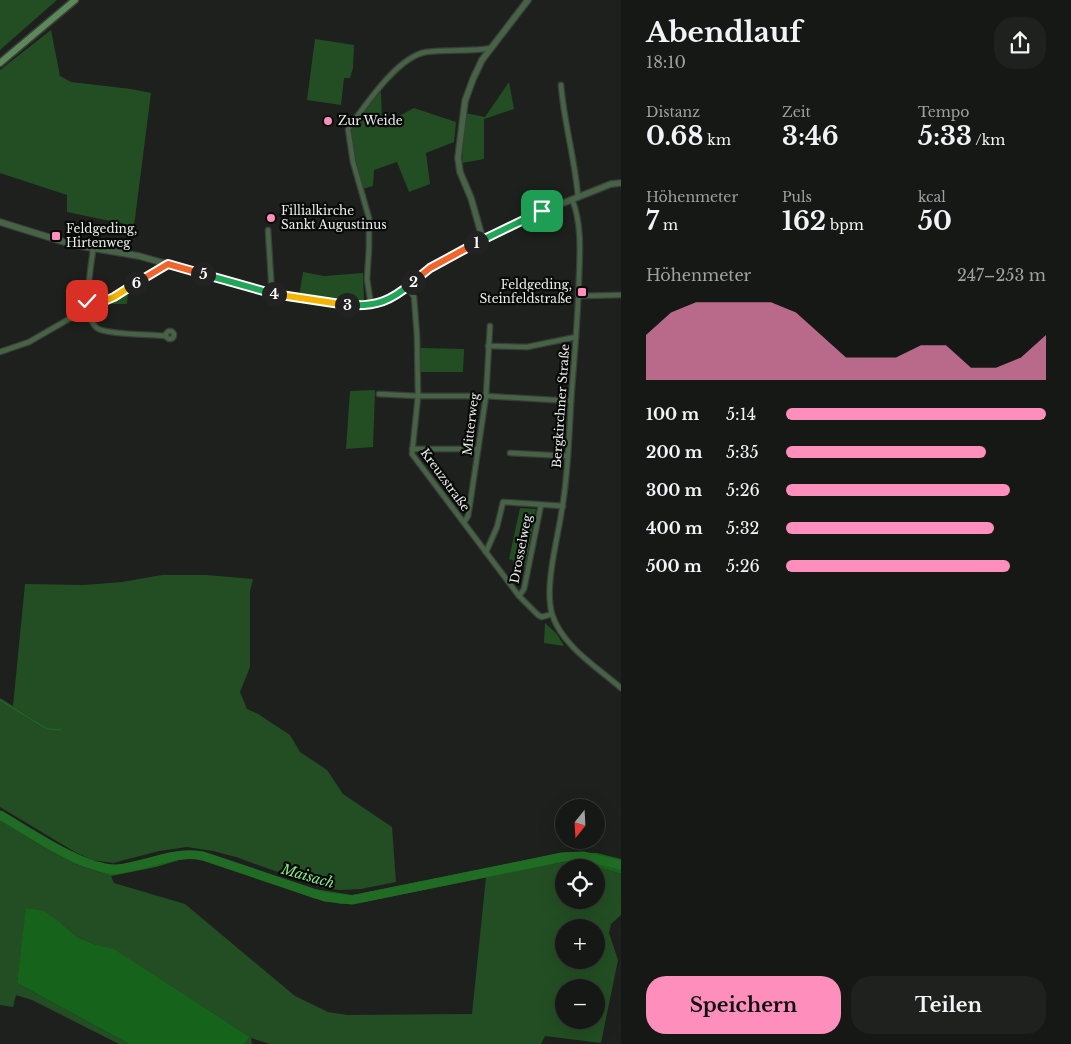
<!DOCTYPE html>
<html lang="de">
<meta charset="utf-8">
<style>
body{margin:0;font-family:"Libre Baskerville",serif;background:#1f211f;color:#f1f3f6;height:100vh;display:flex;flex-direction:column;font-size:19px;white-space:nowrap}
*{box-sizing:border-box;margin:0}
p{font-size:16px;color:#9ea0a1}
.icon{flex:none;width:28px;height:28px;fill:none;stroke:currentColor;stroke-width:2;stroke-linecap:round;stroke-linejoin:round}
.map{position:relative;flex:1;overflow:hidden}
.side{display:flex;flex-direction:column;background:#161816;width:450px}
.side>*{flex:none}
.needle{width:32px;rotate:198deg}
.controls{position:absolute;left:555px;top:799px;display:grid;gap:10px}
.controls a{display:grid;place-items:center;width:50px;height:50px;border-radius:50%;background:#161816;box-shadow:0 5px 20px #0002,0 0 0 1px #353735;font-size:25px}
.pin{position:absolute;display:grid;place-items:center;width:42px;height:42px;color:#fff;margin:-21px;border-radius:10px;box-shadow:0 2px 8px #0006}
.km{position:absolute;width:25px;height:25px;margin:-12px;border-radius:50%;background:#222;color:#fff;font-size:14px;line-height:25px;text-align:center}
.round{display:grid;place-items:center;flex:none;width:52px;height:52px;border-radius:20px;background:#1f211f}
.overview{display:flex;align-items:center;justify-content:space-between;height:85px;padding:0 25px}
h1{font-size:28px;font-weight:700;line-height:38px}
.stats{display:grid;grid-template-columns:repeat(3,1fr);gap:8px;height:85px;padding:5px 25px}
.stats div{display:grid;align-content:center}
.stats b{font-size:25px;font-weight:700}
.stats small{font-size:14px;font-weight:400}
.stats p{font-size:14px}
.chart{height:140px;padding:10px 25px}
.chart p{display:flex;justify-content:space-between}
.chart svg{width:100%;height:90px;margin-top:5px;fill:#fe8ebc;opacity:.7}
.primary-button{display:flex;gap:10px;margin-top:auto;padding:10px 25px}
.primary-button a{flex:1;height:58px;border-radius:20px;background:#fe8ebc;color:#111;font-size:20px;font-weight:700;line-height:58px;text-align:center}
.primary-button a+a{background:#1f211f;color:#f1f3f6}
ul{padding:0 25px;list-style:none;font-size:16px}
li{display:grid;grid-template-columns:80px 60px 1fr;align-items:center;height:38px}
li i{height:12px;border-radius:6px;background:#fe8ebc}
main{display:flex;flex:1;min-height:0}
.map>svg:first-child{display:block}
.green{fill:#234e23;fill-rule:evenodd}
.forest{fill:#16641b}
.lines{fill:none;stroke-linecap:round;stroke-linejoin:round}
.stream{stroke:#216c24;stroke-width:1}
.river{stroke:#216c24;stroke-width:9}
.minor-casing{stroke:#3a3d3a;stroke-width:7}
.tertiary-casing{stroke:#3a3d3a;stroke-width:8}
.secondary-casing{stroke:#3a3d3a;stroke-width:9}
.minor{stroke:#466345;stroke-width:4.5}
.tertiary{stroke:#466345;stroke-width:5.5}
.secondary{stroke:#5b8959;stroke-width:6}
.split-1-casing{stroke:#fff;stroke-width:10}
.split-2-casing{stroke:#fff;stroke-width:10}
.split-3-casing{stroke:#fff;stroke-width:10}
.split-4-casing{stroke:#fff;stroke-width:10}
.split-5-casing{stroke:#fff;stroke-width:10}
.split-6-casing{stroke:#fff;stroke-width:10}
.split-7-casing{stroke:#fff;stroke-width:10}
.split-1{stroke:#22a559;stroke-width:6}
.split-2{stroke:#f0652b;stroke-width:6}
.split-3{stroke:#22a559;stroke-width:6}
.split-4{stroke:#f5b400;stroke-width:6}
.split-5{stroke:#22a559;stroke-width:6}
.split-6{stroke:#f0652b;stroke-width:6}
.split-7{stroke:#f5b400;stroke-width:6}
.poi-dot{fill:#fe8ebc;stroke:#080908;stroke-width:2}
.labels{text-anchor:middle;stroke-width:4.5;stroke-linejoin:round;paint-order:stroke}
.poi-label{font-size:12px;fill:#ebeeeb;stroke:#080908;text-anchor:start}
.street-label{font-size:12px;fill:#ebeeeb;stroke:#080908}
.water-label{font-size:14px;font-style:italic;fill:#8beb8a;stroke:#080908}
</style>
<main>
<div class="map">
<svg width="621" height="1044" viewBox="0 0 621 1044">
<rect width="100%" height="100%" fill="#1d201d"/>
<!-- green -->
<g class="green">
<path d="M0 0H57L0 50Z"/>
<path d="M51 30 60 76 71 82 131 89 151 93 134 226 67 212V195L0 173V70Z"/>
<path d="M315 39 354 45 353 68 350 78H344L341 105 307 100Z"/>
<path d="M509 82 514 109 484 119V159L462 163 465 113 485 117Z"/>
<path d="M381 91 382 125 414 108 456 122 454 142 426 153 430 184 409 192 397 162 374 170 373 186 362 189 353 161 348 130Z"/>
<path d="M303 272 324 276 363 273 364 302 299 296Z"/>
<path d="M128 292 127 304H112V300Z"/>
<path d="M420 348 464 349 463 372H420Z"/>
<path d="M375 390 373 447 346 449 350 391Z"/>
<path d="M520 508 536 509 525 567 513 564V560L509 559Z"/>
<path d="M162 575H206L253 579 250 591V667L240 692 247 709 258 714 290 735 300 752 327 770 343 794 392 827 396 882 361 889 339 890 320 887 236 857 213 851 187 847 159 851 113 863 92 860 75 852 0 807V698L13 706 25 584 84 585 122 582Z"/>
<path d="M545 623 557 634 564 646 544 643Z"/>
<path d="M0 820 45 848 73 863 111 876 114 883 185 904 295 996 328 1012 347 1015 472 1014 486 877 574 860 621 874V915L611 924 609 933 618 960 601 1043 545 1036 541 1044H270L251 1038 252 1044H244L250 1037 115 950 94 944 77 937 62 924 27 908 17 983 129 1044H119L32 1000 16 995 13 1007 0 1005ZM564 868H596V900H564ZM564 928H596V960H564ZM564 988H596V1020H564Z"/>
</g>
<!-- forest -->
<g class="forest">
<path d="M0 812 40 836 98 864 113 866 173 852H200L315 889 352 895 567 852 597 853 621 859V874L574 860 359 903 341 904 313 898 207 860 186 858 156 867 111 876 73 863 45 848 0 820Z"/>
<path d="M26 908 44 911 62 924 77 937 94 944 114 949 250 1037 244 1044H129L17 983Z"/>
</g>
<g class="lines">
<!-- stream -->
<path class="stream" d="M0 700 47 729 61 730"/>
<!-- river -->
<path class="river" d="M0 815C30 832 83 870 117 869 140 868 161 856 184 855 190 854 197 855 203 856L325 897 352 900 562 857 583 856 621 865"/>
<!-- minor casing -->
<g class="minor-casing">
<g id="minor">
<path d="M561 85C564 123 575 159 578 197"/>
<path d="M572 199C582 224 580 252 579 278 578 315 575 351 572 388 569 428 569 469 562 509 558 538 544 586 552 614 562 646 597 667 621 688"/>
<path d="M268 230 272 294"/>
<path d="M93 250C91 268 81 316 97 328 106 335 152 334 166 336"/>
<path d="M408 287 414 297 417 336 418 396 412 454 519 596 538 615 542 617 552 614"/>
<path d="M579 296 621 295"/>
<path d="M371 305 367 279 369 248V218L353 162 348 129C365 106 397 57 426 52 447 49 470 52 491 48"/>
<circle cx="170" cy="335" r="4"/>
<path d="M488 346 527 347 576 337"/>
<path d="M0 352 29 342 88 308 114 297 168 264"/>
<path d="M379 394 418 396H486L571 401"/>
<path d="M412 449H478"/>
<path d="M510 453 568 456"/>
<path d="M464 522 468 516 470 504 486 396 490 326"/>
<path d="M486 552 497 527 503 502 563 506"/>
<path d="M519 596 524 589 541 505"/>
</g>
</g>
<!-- tertiary casing -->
<g class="tertiary-casing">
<g id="tertiary">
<path d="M0 222 74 245 139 256 272 294 331 304 371 305 396 296 431 268 493 234 528 217 611 184 621 183"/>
<path d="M483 240 471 198 460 172 458 158 465 101 473 79 482 60 528 0"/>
</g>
</g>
<!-- secondary casing -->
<g class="secondary-casing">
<path id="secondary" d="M0 63 75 0"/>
</g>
<!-- minor -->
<use href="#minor" class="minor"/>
<!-- tertiary -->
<use href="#tertiary" class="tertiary"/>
<!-- secondary -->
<use href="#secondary" class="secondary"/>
</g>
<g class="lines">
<!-- split-1 casing -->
<g class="split-1-casing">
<path id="split-1" d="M476 243 542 211"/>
</g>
<!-- split-2 casing -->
<g class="split-2-casing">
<path id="split-2" d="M413 282 430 268 476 243"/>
</g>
<!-- split-3 casing -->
<g class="split-3-casing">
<path id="split-3" d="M347 305C376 307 391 301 413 282"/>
</g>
<!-- split-4 casing -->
<g class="split-4-casing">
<path id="split-4" d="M274 294 347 305"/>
</g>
<!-- split-5 casing -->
<g class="split-5-casing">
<path id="split-5" d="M203 274 274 294"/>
</g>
<!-- split-6 casing -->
<g class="split-6-casing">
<path id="split-6" d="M136 283 168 264 203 274"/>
</g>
<!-- split-7 casing -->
<g class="split-7-casing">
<path id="split-7" d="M87 301 88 308 114 297 136 283"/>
</g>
<!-- split-1 -->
<use href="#split-1" class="split-1"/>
<!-- split-2 -->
<use href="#split-2" class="split-2"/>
<!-- split-3 -->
<use href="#split-3" class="split-3"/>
<!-- split-4 -->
<use href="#split-4" class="split-4"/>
<!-- split-5 -->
<use href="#split-5" class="split-5"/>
<!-- split-6 -->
<use href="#split-6" class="split-6"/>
<!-- split-7 -->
<use href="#split-7" class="split-7"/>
</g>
<!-- markers -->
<g class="poi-dot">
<circle cx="328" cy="121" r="5"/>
<circle cx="271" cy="218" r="5"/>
<rect x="51" y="231" width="10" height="10" rx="2.5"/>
<rect x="577" y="287" width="10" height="10" rx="2.5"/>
</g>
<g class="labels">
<!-- poi labels -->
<g class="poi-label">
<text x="338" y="125">Zur Weide</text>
<text x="281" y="215">Fillialkirche<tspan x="281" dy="14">Sankt Augustinus</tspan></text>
<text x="66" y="233">Feldgeding,<tspan x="66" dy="14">Hirtenweg</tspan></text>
<text x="572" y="289" text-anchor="end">Feldgeding,<tspan x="572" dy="14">Steinfeldstraße</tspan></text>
</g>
<!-- street labels -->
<g class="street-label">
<text transform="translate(561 406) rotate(-86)" y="4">Bergkirchner Straße</text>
<text transform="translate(471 424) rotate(-83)" y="4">Mitterweg</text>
<text transform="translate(445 480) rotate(54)" y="4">Kreuzstraße</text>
<text transform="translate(521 549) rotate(-79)" y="4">Drosselweg</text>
</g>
<!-- water labels -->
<g class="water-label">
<text transform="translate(308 876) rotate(16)" y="5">Maisach</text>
</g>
</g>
</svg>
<div class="controls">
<a><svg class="needle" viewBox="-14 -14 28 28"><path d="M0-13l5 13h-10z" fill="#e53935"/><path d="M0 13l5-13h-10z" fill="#9ea0a1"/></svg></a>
<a><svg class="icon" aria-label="locate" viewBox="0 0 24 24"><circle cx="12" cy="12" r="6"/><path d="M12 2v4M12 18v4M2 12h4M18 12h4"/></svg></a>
<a>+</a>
<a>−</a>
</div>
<div class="pin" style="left:542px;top:211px;background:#1e9e55"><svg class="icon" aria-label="arrive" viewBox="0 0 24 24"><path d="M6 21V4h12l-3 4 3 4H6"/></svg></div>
<div class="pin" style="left:87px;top:301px;background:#d93025"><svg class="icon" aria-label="check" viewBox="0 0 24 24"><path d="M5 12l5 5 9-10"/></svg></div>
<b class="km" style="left:476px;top:243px">1</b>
<b class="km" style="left:413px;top:282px">2</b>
<b class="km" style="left:347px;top:305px">3</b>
<b class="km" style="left:274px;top:294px">4</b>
<b class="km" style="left:203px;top:274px">5</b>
<b class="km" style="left:136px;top:283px">6</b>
</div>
<section class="side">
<div class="overview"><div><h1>Abendlauf</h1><p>18:10</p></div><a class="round"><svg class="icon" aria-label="share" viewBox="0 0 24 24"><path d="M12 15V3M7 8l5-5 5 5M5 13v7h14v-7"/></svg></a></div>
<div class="stats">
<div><p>Distanz</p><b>0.68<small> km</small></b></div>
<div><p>Zeit</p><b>3:46</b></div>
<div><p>Tempo</p><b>5:33<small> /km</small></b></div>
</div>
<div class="stats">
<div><p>Höhenmeter</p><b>7<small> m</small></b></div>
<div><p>Puls</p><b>162<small> bpm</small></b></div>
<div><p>kcal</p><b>50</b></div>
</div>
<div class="chart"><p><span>Höhenmeter</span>247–253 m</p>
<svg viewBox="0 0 160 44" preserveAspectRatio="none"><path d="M0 44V22L10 11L20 6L30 6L40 6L50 6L60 11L70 22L80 33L90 33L100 33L110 27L120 27L130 38L140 38L150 33L160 22V44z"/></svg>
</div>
<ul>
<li><b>100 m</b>5:14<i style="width:100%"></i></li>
<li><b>200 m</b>5:35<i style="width:77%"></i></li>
<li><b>300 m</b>5:26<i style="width:86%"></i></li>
<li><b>400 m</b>5:32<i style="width:80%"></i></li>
<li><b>500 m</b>5:26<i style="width:86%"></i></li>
</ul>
<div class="primary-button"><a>Speichern</a><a>Teilen</a></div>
</section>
</main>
